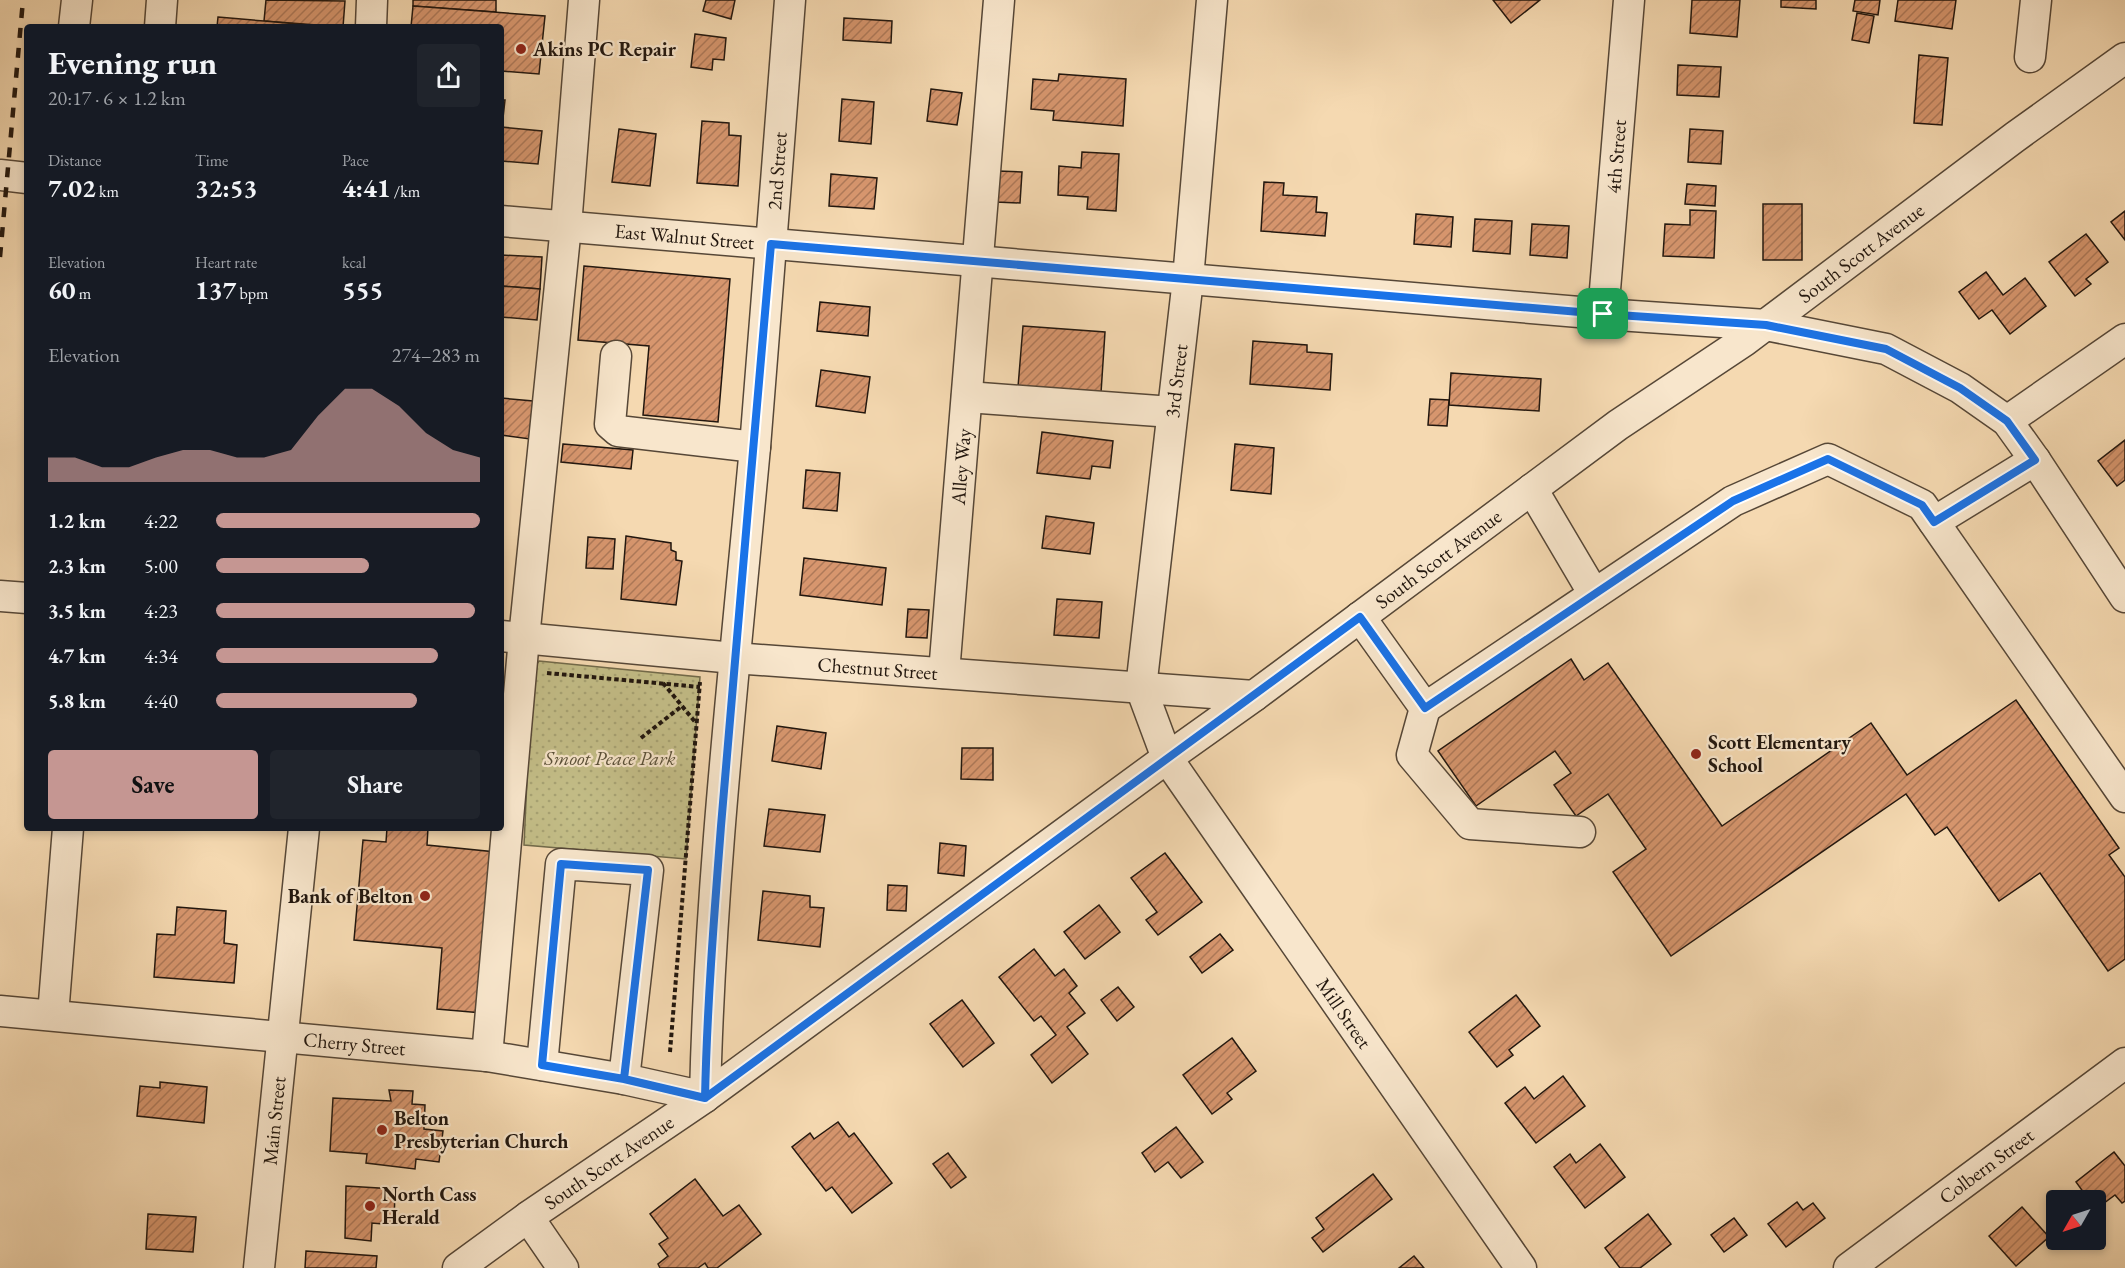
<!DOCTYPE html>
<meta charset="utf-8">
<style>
body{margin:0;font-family:"EB Garamond",serif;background:#20242c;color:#f1f3f6;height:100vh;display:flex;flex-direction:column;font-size:22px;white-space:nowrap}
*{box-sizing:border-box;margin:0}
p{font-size:20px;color:#9ea1a6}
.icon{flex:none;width:33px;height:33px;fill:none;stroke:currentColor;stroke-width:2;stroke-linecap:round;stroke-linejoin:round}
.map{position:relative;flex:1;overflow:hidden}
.side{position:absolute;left:24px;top:24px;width:480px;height:807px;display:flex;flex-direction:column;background:#171b24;border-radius:6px;box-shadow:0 3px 9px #0003}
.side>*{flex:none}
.needle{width:39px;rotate:231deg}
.controls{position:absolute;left:2046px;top:1190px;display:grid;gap:12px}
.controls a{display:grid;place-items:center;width:60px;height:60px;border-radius:6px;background:#171b24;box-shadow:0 3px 9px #0003;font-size:30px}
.pin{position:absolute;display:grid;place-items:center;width:51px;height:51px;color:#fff;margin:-26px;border-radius:12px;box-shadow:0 3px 9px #0006}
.round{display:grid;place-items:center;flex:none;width:63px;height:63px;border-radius:6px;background:#20242c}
.headline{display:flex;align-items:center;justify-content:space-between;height:102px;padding:0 24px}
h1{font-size:33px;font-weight:700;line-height:45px}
.metrics{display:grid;grid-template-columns:repeat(3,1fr);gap:9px;height:102px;padding:6px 24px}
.metrics div{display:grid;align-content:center}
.metrics b{font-size:26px;font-weight:700}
.metrics small{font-size:16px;font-weight:400}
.metrics p{font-size:16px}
.chart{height:168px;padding:12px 24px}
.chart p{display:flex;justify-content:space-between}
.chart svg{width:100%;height:108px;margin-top:6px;fill:#c59692;opacity:.7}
.action{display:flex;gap:12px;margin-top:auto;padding:12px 24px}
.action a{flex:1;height:69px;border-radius:6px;background:#c59692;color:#111;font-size:24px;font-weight:700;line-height:69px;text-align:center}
.action a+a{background:#20242c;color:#f1f3f6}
ul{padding:0 24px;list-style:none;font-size:20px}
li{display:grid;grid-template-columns:96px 72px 1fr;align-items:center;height:45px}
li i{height:15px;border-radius:8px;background:#c59692}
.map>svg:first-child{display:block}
.park{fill:url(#park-dots);stroke:#726a4a;stroke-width:1.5}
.building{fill:url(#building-hatch);stroke:#21160e;stroke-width:1.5}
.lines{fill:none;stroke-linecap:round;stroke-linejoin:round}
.minor-casing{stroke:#564737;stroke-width:33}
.path{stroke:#21160e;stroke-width:4;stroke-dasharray:4.5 3;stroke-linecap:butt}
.minor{stroke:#f8e6cc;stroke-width:30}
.rail{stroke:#21160e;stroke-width:4.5;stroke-dasharray:10 10;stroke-linecap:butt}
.route-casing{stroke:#fff;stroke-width:12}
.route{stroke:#1a73e8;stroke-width:8}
.poi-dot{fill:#8f2418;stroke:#f8e6cc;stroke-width:2}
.labels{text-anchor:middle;stroke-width:4.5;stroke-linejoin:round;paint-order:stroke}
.poi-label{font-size:20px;font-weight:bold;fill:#21160e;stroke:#f8e6cc;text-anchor:start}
.street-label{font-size:20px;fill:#21160e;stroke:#f8e6cc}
.park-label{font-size:20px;font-style:italic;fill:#5a5038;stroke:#f8e6cc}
</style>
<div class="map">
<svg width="2125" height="1268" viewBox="0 0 2125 1268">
<defs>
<pattern id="park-dots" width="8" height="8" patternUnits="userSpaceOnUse" patternTransform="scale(1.5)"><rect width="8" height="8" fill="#c3bd87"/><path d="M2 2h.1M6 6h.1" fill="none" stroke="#a7a273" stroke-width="1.8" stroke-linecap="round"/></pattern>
<pattern id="building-hatch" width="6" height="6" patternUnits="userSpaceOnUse" patternTransform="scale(1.5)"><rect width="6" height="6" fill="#d7966e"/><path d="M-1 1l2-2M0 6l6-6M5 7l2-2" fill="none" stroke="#ae7959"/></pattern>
</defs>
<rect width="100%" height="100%" fill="#f5d9b1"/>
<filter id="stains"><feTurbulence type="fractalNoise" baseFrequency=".00333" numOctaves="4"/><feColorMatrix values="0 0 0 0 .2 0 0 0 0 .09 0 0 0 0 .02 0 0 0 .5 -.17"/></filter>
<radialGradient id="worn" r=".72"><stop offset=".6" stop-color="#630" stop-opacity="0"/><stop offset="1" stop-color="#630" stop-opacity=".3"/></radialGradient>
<!-- park -->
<path class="park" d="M539 661 700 677 686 859 524 845 532 671Z"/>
<!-- building -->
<g class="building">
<path d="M266 0 345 1 343 27 264 21Z"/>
<path d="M413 0H496V12L413 6Z"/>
<path d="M706 0H735L731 19 703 11Z"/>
<path d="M1493 0H1540L1511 23Z"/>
<path d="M1692 0H1740L1737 37 1690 33Z"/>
<path d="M1781 0H1816V9L1781 7Z"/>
<path d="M1855 0H1880L1878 15 1853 11Z"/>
<path d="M1898 0H1956L1952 29 1895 21Z"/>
<path d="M413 6 545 16 539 74 501 71V27H411Z"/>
<path d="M1857 13 1874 16 1869 43 1852 40Z"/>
<path d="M218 17 264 21 330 27H217Z"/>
<path d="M844 18 892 21 891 43 843 40Z"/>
<path d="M695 34 726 38 724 60 713 59 712 70 691 67Z"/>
<path d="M1919 55 1948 58 1942 125 1914 123Z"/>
<path d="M1678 65 1721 67 1719 97 1677 95Z"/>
<path d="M1059 74 1126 79 1123 126 1053 120 1054 111 1031 109 1033 79 1058 81Z"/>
<path d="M931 89 962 93 957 125 927 121Z"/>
<path d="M842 99 874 102 871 144 839 141Z"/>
<path d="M501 100H505L502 127H501Z"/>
<path d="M702 121 729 123V135L741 136 738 186 697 183Z"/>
<path d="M501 127 542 131 538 164 501 161Z"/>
<path d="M619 129 656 134 650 186 612 182Z"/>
<path d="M1690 129 1723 131 1721 164 1688 162Z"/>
<path d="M1082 152 1119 154 1116 211 1087 209 1088 197 1058 195 1059 166 1081 168Z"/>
<path d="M998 171 1022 172 1020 203 996 202Z"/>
<path d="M831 174 877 178 874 209 829 206Z"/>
<path d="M1264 182 1284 183 1283 195 1317 197 1316 212 1327 213 1325 236 1261 231Z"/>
<path d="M1687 184 1716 186 1715 206 1685 204Z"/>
<rect x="1763" y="204" width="39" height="56"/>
<path d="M1690 210 1716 211 1714 258 1663 256 1665 224 1690 225Z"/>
<path d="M2125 211V240L2111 222Z"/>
<path d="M1416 214 1453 217 1451 247 1414 244Z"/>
<path d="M1475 219 1512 221 1510 254 1473 251Z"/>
<path d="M1532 224 1569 226 1567 258 1530 255Z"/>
<path d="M2086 234 2108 262 2086 279 2091 284 2075 296 2049 262Z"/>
<path d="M501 255 542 257 540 289 501 286Z"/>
<path d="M584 266 730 279 718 422 643 415 649 346 578 340Z"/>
<path d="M1986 272 2003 295 2025 278 2046 306 2010 334 1992 310 1979 319 1959 292Z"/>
<path d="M501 286 540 289 537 320 501 317Z"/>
<path d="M820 302 870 307 868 336 817 331Z"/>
<path d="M1023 326 1105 332 1101 393 1018 387Z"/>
<path d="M1253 341 1307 345V352L1332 354 1330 390 1250 384Z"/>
<path d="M821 370 870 377 865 413 816 406Z"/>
<path d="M1451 373 1541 379 1539 411 1449 405Z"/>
<path d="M501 398 533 401 530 439 501 435Z"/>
<path d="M1430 399 1449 400 1447 426 1428 425Z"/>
<path d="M1042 432 1113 441 1110 468 1092 466 1090 479 1037 473Z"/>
<path d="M2125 440V480L2117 486 2098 461Z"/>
<path d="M563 444 633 450 631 469 561 462Z"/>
<path d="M1235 444 1274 448 1271 494 1231 490Z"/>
<path d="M806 470 840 473 837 511 803 508Z"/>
<path d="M1046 516 1094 523 1090 554 1042 548Z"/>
<path d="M626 536 671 543V550L676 552V560L682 561 676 605 621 599Z"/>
<path d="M588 537 615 539 613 569 586 568Z"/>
<path d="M804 558 886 568 882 605 800 595Z"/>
<path d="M1057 599 1102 602 1099 638 1054 635Z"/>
<path d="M908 609 929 610 927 638 906 637Z"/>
<path d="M1571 659 1584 680 1608 663 1722 826 1871 723 1907 775 2016 700 2119 848 2109 855 2125 877V959L2108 971 2040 873 1999 901 1947 827 1935 835 1906 794 1671 956 1613 872 1646 849 1608 794 1576 816 1554 785 1571 773 1555 751 1476 806 1438 751Z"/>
<path d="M777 726 826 733 821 769 772 761Z"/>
<path d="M962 748H993V780L961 779Z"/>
<path d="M769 809 825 815 820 852 764 846Z"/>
<path d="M387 828H428L427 845 496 852 482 1013 437 1009 442 948 354 940 363 840 386 842Z"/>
<path d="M940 843 966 846 964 876 938 873Z"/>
<path d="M1165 853 1202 902 1158 935 1146 920 1157 912 1131 878Z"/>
<path d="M888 885 907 886 906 911 887 910Z"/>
<path d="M763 891 810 896V907L824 908 820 947 758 940Z"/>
<path d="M1099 905 1120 932 1085 959 1064 932Z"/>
<path d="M177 907 226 911 224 943 237 945 234 983 154 977 157 934 175 935Z"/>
<path d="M1220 934 1233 950 1202 973 1190 957Z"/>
<path d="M1034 949 1055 976 1064 969 1077 986 1069 993 1085 1013 1067 1027 1088 1054 1052 1083 1031 1055 1056 1035 1041 1016 1034 1021 999 977Z"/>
<path d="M1118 987 1134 1007 1117 1021 1101 1000Z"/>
<path d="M1516 995 1540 1026 1509 1050 1513 1055 1497 1067 1469 1032Z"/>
<path d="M962 1000 994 1043 963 1067 930 1024Z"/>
<path d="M1232 1038 1256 1071 1227 1093 1232 1099 1212 1114 1183 1075Z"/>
<path d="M1563 1076 1585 1106 1536 1143 1505 1103 1525 1087 1534 1099Z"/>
<path d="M160 1082 207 1087 204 1123 137 1116 140 1086 160 1088Z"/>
<path d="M389 1090 413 1091 412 1104 425 1105 424 1129 443 1131 439 1162 416 1159 415 1169 366 1163 367 1154 330 1151 333 1098 391 1101Z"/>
<path d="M838 1122 849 1137 854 1133 892 1183 852 1213 832 1187 826 1191 792 1147 810 1133 814 1139Z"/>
<path d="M1176 1127 1203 1162 1181 1178 1168 1162 1155 1172 1142 1153Z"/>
<path d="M1600 1144 1625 1177 1585 1208 1554 1167 1570 1154 1576 1163Z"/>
<path d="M2114 1152 2125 1166V1201L2122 1203 2115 1195 2096 1209V1200H2089L2076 1182Z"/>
<path d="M948 1153 966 1177 951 1188 933 1164Z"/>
<path d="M1373 1174 1392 1199 1323 1252 1312 1238 1324 1229 1316 1218Z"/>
<path d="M695 1179 723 1216 739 1205 761 1234 717 1268H708L705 1263 698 1268H660L658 1264 668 1256 659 1244 668 1238 650 1214Z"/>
<path d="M346 1186 395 1189 394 1225 372 1223 371 1241 345 1238Z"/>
<path d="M1797 1202 1803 1210 1813 1203 1825 1218 1786 1247 1768 1224Z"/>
<path d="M2022 1207 2049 1237 2016 1266 1989 1236Z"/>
<path d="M148 1214 196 1217 193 1252 146 1249Z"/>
<path d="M1648 1214 1671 1244 1640 1268H1620L1605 1248Z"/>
<path d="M1734 1218 1747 1235 1724 1252 1711 1235Z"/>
<path d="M306 1251 377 1256 376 1268H305Z"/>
<path d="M1414 1256 1424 1268H1399Z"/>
</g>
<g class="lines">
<!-- minor casing -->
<g class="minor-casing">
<g id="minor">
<path id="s1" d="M1212 0 1188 279 1141 688 1167 758 1521 1268"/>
<path d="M74 27 77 0"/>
<path d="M160 27 162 0"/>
<path d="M371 27 372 0"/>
<path d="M2030 57 2036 0"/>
<path d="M0 175 27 178"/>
<path id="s2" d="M501 221 1603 314 1766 325 1886 349 1960 388 2007 421 2035 460 2125 597"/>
<path id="s3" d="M1603 314 1629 0"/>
<path d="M616 356 610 424 618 431 755 447"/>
<path d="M967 397 1172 412"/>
<path d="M2007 421 2125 339"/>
<path d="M1532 489 1594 594"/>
<path d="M1934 522 2035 460"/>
<path d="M0 596 27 598"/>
<path d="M1360 617 1425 708 1412 755 1470 824 1580 832"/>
<path id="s4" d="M501 636 734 658 1254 696"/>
<path id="s5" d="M944 673 999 0"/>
<path d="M1425 708 1733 501 1828 459 1922 505 2125 797"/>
<path id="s6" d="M0 1011 487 1056 624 1079 705 1097C710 880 735 663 755 447 768 298 778 149 790 0"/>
<path d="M53 1015 68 828"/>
<path d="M487 1056 524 638 566 226 584 0"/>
<path d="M542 1065 561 864 648 870 624 1079"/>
<path d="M528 1217 563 1268"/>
<path id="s7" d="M259 1268 304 828"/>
<path id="s8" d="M458 1268 528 1217 705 1097 1167 758 1254 696 1618 425 1744 341 2015 137 2125 58"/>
<path id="s9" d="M1849 1268 2125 1063"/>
</g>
</g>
<!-- path -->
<g class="path">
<path d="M547 673 700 687"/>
<path d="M663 683 696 723"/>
<path d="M641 738 682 706"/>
<path d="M670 1052 700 682"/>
</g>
<!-- minor -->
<use href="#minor" class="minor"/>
<!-- rail -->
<path class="rail" d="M0 257 23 0"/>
</g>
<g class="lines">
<!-- route casing -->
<g class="route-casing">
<path id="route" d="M1603 314 771 244C755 438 736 632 721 826 714 917 707 1007 705 1098L624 1079 542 1065 561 864 648 870 624 1079 705 1098 1360 617 1425 708 1733 501 1828 459 1922 505 1934 522 2035 460 2007 421 1960 388 1886 349 1766 325 1603 314"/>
</g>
<!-- route -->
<use href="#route" class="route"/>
</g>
<!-- markers -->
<g class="poi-dot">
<circle cx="521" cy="49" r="6"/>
<circle cx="1696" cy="754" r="6"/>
<circle cx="425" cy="896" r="6"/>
<circle cx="382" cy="1130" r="6"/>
<circle cx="370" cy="1206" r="6"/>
</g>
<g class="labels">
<!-- poi labels -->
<g class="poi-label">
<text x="533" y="56">Akins PC Repair</text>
<text x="1708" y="749">Scott Elementary<tspan x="1708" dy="23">School</tspan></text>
<text x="413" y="903" text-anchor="end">Bank of Belton</text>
<text x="394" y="1125">Belton<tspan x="394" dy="23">Presbyterian Church</tspan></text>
<text x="382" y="1201">North Cass<tspan x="382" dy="23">Herald</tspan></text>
</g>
<!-- street labels -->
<g class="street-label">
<text dy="7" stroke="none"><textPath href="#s3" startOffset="158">4th Street</textPath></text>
<text dy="7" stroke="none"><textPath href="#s6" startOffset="1640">2nd Street</textPath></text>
<text dy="7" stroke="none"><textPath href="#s2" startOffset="184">East Walnut Street</textPath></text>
<text dy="7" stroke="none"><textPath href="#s8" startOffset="1732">South Scott Avenue</textPath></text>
<text transform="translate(1176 381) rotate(-83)" y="7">3rd Street</text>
<text dy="7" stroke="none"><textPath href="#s5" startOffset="207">Alley Way</textPath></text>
<text dy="7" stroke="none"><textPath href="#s8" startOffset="1210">South Scott Avenue</textPath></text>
<text dy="7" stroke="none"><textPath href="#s4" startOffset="378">Chestnut Street</textPath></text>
<text dy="7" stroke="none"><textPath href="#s1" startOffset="1077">Mill Street</textPath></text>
<text dy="7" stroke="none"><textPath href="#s6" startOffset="356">Cherry Street</textPath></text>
<text dy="7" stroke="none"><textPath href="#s7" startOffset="148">Main Street</textPath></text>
<text dy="7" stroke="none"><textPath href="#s8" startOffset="184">South Scott Avenue</textPath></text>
<text dy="7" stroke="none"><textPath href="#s9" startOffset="171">Colbern Street</textPath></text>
</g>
<!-- park labels -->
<g class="park-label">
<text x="610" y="765">Smoot Peace Park</text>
</g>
</g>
<rect width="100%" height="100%" filter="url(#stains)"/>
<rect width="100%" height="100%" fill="url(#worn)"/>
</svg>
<div class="controls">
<a><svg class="needle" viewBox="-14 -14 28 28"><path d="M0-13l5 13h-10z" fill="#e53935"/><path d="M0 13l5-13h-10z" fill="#9ea1a6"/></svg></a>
</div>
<div class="pin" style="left:1603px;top:314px;background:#1e9e55"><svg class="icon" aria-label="arrive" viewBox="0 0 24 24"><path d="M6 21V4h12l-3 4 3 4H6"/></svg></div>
<section class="side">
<div class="headline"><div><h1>Evening run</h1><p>20:17 · 6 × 1.2 km</p></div><a class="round"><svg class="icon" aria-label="share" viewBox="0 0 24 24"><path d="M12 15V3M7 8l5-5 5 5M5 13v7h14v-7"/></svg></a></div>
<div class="metrics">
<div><p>Distance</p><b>7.02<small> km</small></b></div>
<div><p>Time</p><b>32:53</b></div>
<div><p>Pace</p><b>4:41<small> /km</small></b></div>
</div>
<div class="metrics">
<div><p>Elevation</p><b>60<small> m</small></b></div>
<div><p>Heart rate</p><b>137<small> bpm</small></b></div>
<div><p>kcal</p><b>555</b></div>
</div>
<div class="chart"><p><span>Elevation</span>274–283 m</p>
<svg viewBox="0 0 160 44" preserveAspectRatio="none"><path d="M0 44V34L10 34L20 38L30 38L40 34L50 31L60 31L70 34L80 34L90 31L100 17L110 6L120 6L130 13L140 24L150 31L160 34V44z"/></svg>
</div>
<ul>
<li><b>1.2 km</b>4:22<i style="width:100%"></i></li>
<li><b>2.3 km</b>5:00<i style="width:58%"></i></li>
<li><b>3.5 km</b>4:23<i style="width:98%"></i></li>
<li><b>4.7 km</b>4:34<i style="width:84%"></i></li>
<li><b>5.8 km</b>4:40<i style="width:76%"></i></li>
</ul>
<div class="action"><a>Save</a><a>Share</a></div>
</section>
</div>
